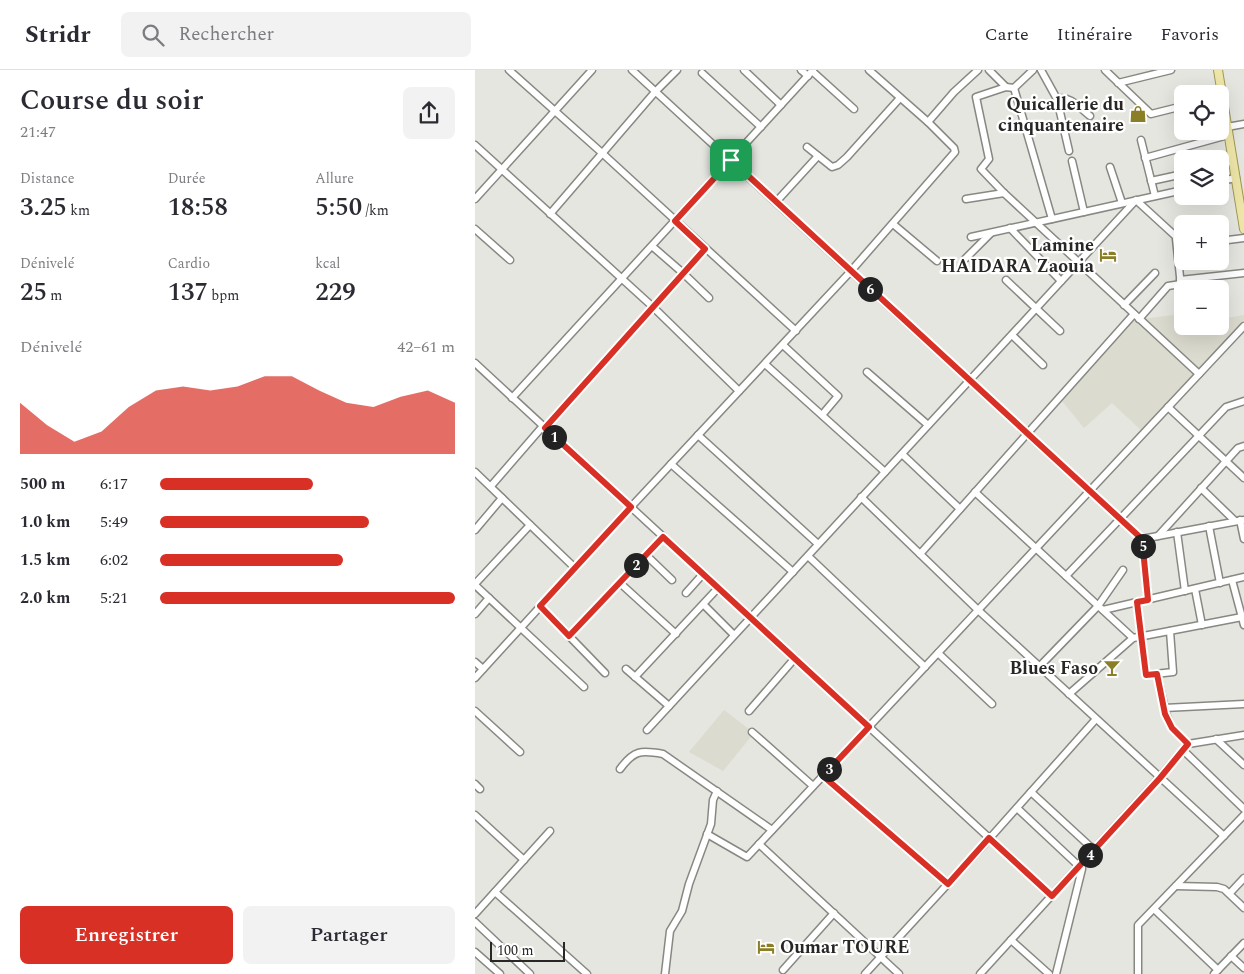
<!DOCTYPE html>
<html lang="fr">
<meta charset="utf-8">
<style>
body{margin:0;font-family:Spectral,serif;background:#f2f2f3;color:#2b2b33;height:100vh;display:flex;flex-direction:column;font-size:19px;white-space:nowrap}
*{box-sizing:border-box;margin:0}
p{font-size:16px;color:#7c7c81}
.icon{flex:none;width:28px;height:28px;fill:none;stroke:currentColor;stroke-width:2;stroke-linecap:round;stroke-linejoin:round}
.map{position:relative;flex:1;overflow:hidden}
.drawer{display:flex;flex-direction:column;background:#fff;width:475px}
.drawer>*{flex:none}
.buttons{position:absolute;left:699px;top:15px;display:grid;gap:10px}
.buttons a{display:grid;place-items:center;width:55px;height:55px;border-radius:8px;background:#fff;box-shadow:0 5px 20px #0002;font-size:25px}
.scale{position:absolute;left:15px;bottom:12px;width:75px;box-sizing:border-box;padding-left:5px;border:2px solid #282726;border-top:0;font-size:14px;line-height:18px;white-space:nowrap;color:#282726;-webkit-text-stroke:4px #fff;paint-order:stroke}
.pin{position:absolute;display:grid;place-items:center;width:42px;height:42px;color:#fff;margin:-21px;border-radius:10px;box-shadow:0 2px 8px #0006}
.km{position:absolute;width:25px;height:25px;margin:-12px;border-radius:50%;background:#222;color:#fff;font-size:14px;line-height:25px;text-align:center}
.round{display:grid;place-items:center;flex:none;width:52px;height:52px;border-radius:8px;background:#f2f2f3}
.overview{display:flex;align-items:center;justify-content:space-between;height:85px;padding:0 20px}
h1{font-size:28px;font-weight:600;line-height:38px}
.metrics{display:grid;grid-template-columns:repeat(3,1fr);gap:8px;height:85px;padding:5px 20px}
.metrics div{display:grid;align-content:center}
.metrics b{font-size:25px;font-weight:600}
.metrics small{font-size:14px;font-weight:400}
.metrics p{font-size:14px}
.chart{height:140px;padding:10px 20px}
.chart p{display:flex;justify-content:space-between}
.chart svg{width:100%;height:90px;margin-top:5px;fill:#d93025;opacity:.7}
.action{display:flex;gap:10px;margin-top:auto;padding:10px 20px}
.action a{flex:1;height:58px;border-radius:8px;background:#d93025;color:#fff;font-size:20px;font-weight:600;line-height:58px;text-align:center}
.action a+a{background:#f2f2f3;color:#2b2b33}
ul{padding:0 20px;list-style:none;font-size:16px}
li{display:grid;grid-template-columns:80px 60px 1fr;align-items:center;height:38px}
li i{height:12px;border-radius:6px;background:#d93025}
header{display:flex;align-items:center;gap:30px;box-sizing:border-box;height:70px;padding:0 25px;background:#fff;border-bottom:1px solid #e1e1e2}
header strong{font-size:24px}
nav{display:flex;gap:28px;margin-inline-start:auto;font-size:18px}
.search{width:350px;height:45px;background:#f2f2f3;display:flex;align-items:center;gap:12px;box-sizing:border-box;padding:0 18px;border-radius:8px;color:#7c7c81;font-size:19px}
main{display:flex;flex:1;min-height:0}
.map>svg:first-child{display:block}
.built{fill:#dcdbcf}
.lines{fill:none;stroke-linecap:round;stroke-linejoin:round}
.minor-casing{stroke:#888883;stroke-width:9}
.major-casing{stroke:#a19855;stroke-width:10}
.minor{stroke:#fff;stroke-width:6}
.major{stroke:#eee6a8;stroke-width:8}
.route-casing{stroke:#fff;stroke-width:10}
.route{stroke:#d93025;stroke-width:6}
.labels{text-anchor:middle;stroke-width:4.5;stroke-linejoin:round;paint-order:stroke}
.poi-label{font-size:18px;font-weight:bold;fill:#282726;stroke:#fff;text-anchor:end}
</style>
<header>
<strong>Stridr</strong>
<div class="search"><svg class="icon" aria-label="search" viewBox="0 0 24 24"><circle cx="10" cy="10" r="6"/><path d="M15 15l6 6"/></svg>Rechercher</div>
<nav><a>Carte</a><a>Itinéraire</a><a>Favoris</a></nav>
</header>
<main>
<section class="drawer">
<div class="overview"><div><h1>Course du soir</h1><p>21:47</p></div><a class="round"><svg class="icon" aria-label="share" viewBox="0 0 24 24"><path d="M12 15V3M7 8l5-5 5 5M5 13v7h14v-7"/></svg></a></div>
<div class="metrics">
<div><p>Distance</p><b>3.25<small> km</small></b></div>
<div><p>Durée</p><b>18:58</b></div>
<div><p>Allure</p><b>5:50<small> /km</small></b></div>
</div>
<div class="metrics">
<div><p>Dénivelé</p><b>25<small> m</small></b></div>
<div><p>Cardio</p><b>137<small> bpm</small></b></div>
<div><p>kcal</p><b>229</b></div>
</div>
<div class="chart"><p><span>Dénivelé</span>42–61 m</p>
<svg viewBox="0 0 160 44" preserveAspectRatio="none"><path d="M0 44V19L10 30L20 38L30 33L40 21L50 13L60 11L70 13L80 11L90 6L100 6L110 13L120 19L130 21L140 16L150 13L160 19V44z"/></svg>
</div>
<ul>
<li><b>500 m</b>6:17<i style="width:52%"></i></li>
<li><b>1.0 km</b>5:49<i style="width:71%"></i></li>
<li><b>1.5 km</b>6:02<i style="width:62%"></i></li>
<li><b>2.0 km</b>5:21<i style="width:100%"></i></li>
</ul>
<div class="action"><a>Enregistrer</a><a>Partager</a></div>
</section>
<div class="map">
<svg width="769" height="904" viewBox="0 0 769 904">
<rect width="100%" height="100%" fill="#e6e6e1"/>
<!-- built -->
<g class="built">
<path d="M698 245 707 254 708 256H745V249L769 245V250L669 363 637 333 609 358 587 331 658 250Z"/>
<path d="M249 640 279 663 248 701 214 682Z"/>
</g>
<g class="lines">
<!-- minor casing -->
<g class="minor-casing">
<g id="minor">
<path d="M34 0 127 83 321 261"/>
<path d="M157 0 667 469 673 530"/>
<path d="M269 0 306 35"/>
<path d="M326 0 333 6"/>
<path d="M514 0 531 17"/>
<path d="M566 0 582 29 594 81"/>
<path d="M630 0 676 44 708 36"/>
<path d="M337 1 379 39"/>
<path d="M227 3 286 57"/>
<path d="M643 13 696 0"/>
<path d="M539 18 531 17 501 27 514 89 506 99 529 123 724 304"/>
<path d="M539 18 577 149"/>
<path d="M539 18 558 0"/>
<path d="M582 29C595 25 605 38 615 46"/>
<path d="M453 52 479 22 503 0"/>
<path d="M752 57 769 54"/>
<path d="M666 70 680 126"/>
<path d="M0 75 178 237 264 321"/>
<path d="M332 77 357 97 363 95 372 87 425 28"/>
<path d="M670 88 753 65"/>
<path d="M597 91 609 142"/>
<path d="M745 95 758 91"/>
<path d="M635 97 647 133"/>
<path d="M676 111 708 104"/>
<path d="M745 111 761 108"/>
<path d="M0 129 117 0"/>
<path d="M491 129 529 123"/>
<path d="M301 132 343 86"/>
<path d="M75 144 180 22 202 0"/>
<path d="M418 154 462 191"/>
<path d="M535 158 586 211"/>
<path d="M0 159 35 190"/>
<path d="M496 167 708 120"/>
<path d="M701 169 708 235"/>
<path d="M745 171 769 168"/>
<path d="M178 177 208 203 234 228"/>
<path d="M490 189 516 163"/>
<path d="M531 210 585 261"/>
<path d="M705 210 769 203"/>
<path d="M649 235 680 203"/>
<path d="M664 249 693 216 706 214"/>
<path d="M537 265 568 295"/>
<path d="M308 275 363 326 347 345"/>
<path d="M0 293 577 826"/>
<path d="M290 294 410 402"/>
<path d="M392 302 453 355"/>
<path d="M37 328 338 0"/>
<path d="M693 337 769 408"/>
<path d="M70 358 230 179"/>
<path d="M223 365 343 474"/>
<path d="M427 384 485 439"/>
<path d="M196 394 318 502"/>
<path d="M0 402 100 498"/>
<path d="M16 416 68 356"/>
<path d="M726 418 760 451"/>
<path d="M500 422 658 568"/>
<path d="M386 427 503 540 749 766"/>
<path d="M765 450 769 469"/>
<path d="M734 456 745 513"/>
<path d="M0 460 27 428"/>
<path d="M702 462 710 521"/>
<path d="M683 466 763 378 769 376"/>
<path d="M667 469 769 450"/>
<path d="M445 484 659 244"/>
<path d="M171 485 197 510"/>
<path d="M333 486 450 597"/>
<path d="M591 506 751 337 769 331"/>
<path d="M757 510 769 555"/>
<path d="M145 513 201 564"/>
<path d="M0 514 55 455"/>
<path d="M0 515 109 617"/>
<path d="M720 519 727 555"/>
<path d="M211 523 228 504"/>
<path d="M662 532 671 605 698 602 695 561"/>
<path d="M229 535 259 565"/>
<path d="M65 536 130 603"/>
<path d="M628 540 769 507"/>
<path d="M0 544 14 528"/>
<path d="M94 566 188 467"/>
<path d="M463 583 517 634"/>
<path d="M0 592 8 599"/>
<path d="M564 597 623 536 648 500"/>
<path d="M151 599 194 636"/>
<path d="M682 604 691 644 697 658 713 674"/>
<path d="M160 607 243 518"/>
<path d="M0 608 156 437 376 201 480 82 479 78 453 52 394 0"/>
<path d="M594 624 658 568 767 547"/>
<path d="M689 638 769 634"/>
<path d="M0 641 45 682"/>
<path d="M274 641 320 588"/>
<path d="M172 660 661 130 708 173"/>
<path d="M277 662 338 716"/>
<path d="M741 669 769 695"/>
<path d="M708 680 769 739"/>
<path d="M145 699C159 680 166 680 188 684L297 760"/>
<path d="M348 706 473 814"/>
<path d="M0 714 5 719"/>
<path d="M556 722 619 780"/>
<path d="M542 738 607 799 581 904"/>
<path d="M0 745 49 790"/>
<path d="M232 764 272 787 769 256"/>
<path d="M284 774 424 904"/>
<path d="M701 816 742 817 749 819 769 838"/>
<path d="M20 822 112 904"/>
<path d="M755 823 769 808"/>
<path d="M679 839 743 900"/>
<path d="M0 844 75 761"/>
<path d="M0 852 55 904"/>
<path d="M536 870 574 904"/>
<path d="M0 882 25 904"/>
<path d="M756 886 769 898"/>
<path d="M308 900 359 843"/>
<path d="M190 904 195 861 207 841 214 814 236 754 238 730 242 721"/>
<path d="M390 904 515 768 621 649"/>
<path d="M505 904 685 707 713 674 769 665"/>
<path d="M663 904V855L769 745"/>
<path d="M739 904 769 873"/>
</g>
</g>
<!-- major casing -->
<g class="major-casing">
<path id="major" d="M743 0 769 159"/>
</g>
<!-- minor -->
<use href="#minor" class="minor"/>
<!-- major -->
<use href="#major" class="major"/>
</g>
<g class="lines">
<!-- route casing -->
<g class="route-casing">
<path id="route" d="M256 90 667 469 673 530 662 532 671 605 682 604 690 644 697 658 713 674 685 708 577 826 514 768 473 814 348 706 394 657 188 467 94 566 65 536 156 437 70 358 230 179 200 151Z"/>
</g>
<!-- route -->
<use href="#route" class="route"/>
</g>
<!-- icons -->
<defs>
<g id="shop-bare" transform="scale(1.35)"><path d="M-5-2.5h2.3a2.7 3.5 0 0 1 5.4 0H5L5.5 6h-11ZM-1.5-2.5h3a1.5 2.3 0 0 0-3 0Z" fill="#8a7f26" stroke="#fff" stroke-width="2.5" paint-order="stroke"/></g>
<g id="hotel-bare" transform="scale(1.35)"><path d="M-6-4.5h1.5V1H6V5H4.5V3h-9V5H-6ZM-4 0a1.8 1.8 0 1 1 3.6 0ZM.5 0V-2.5h3Q6-2.5 6 0Z" fill="#8a7f26" stroke="#fff" stroke-width="2.5" paint-order="stroke"/></g>
<g id="bar-bare" transform="scale(1.35)"><path d="M-6-5H6L.8 .8V4.5H3.5V6h-7V4.5H-.8V.8Z" fill="#8a7f26" stroke="#fff" stroke-width="2.5" paint-order="stroke"/></g>
</defs>
<g fill-rule="evenodd">
<use href="#shop-bare" x="663" y="44"/>
<use href="#hotel-bare" x="633" y="185"/>
<use href="#bar-bare" x="637" y="598"/>
<use href="#hotel-bare" x="291" y="877"/>
</g>
<g class="labels">
<!-- poi labels -->
<g class="poi-label">
<text x="649" y="40">Quicallerie du<tspan x="649" dy="21">cinquantenaire</tspan></text>
<text x="619" y="181">Lamine<tspan x="619" dy="21">HAIDARA Zaouia</tspan></text>
<text x="623" y="604">Blues Faso</text>
<text x="305" y="883" text-anchor="start">Oumar TOURE</text>
</g>
</g>
</svg>
<div class="buttons">
<a><svg class="icon" aria-label="locate" viewBox="0 0 24 24"><circle cx="12" cy="12" r="6"/><path d="M12 2v4M12 18v4M2 12h4M18 12h4"/></svg></a>
<a><svg class="icon" aria-label="layers" viewBox="0 0 24 24"><path d="M12 4l9 5-9 5-9-5zM3 14l9 5 9-5"/></svg></a>
<a>+</a>
<a>−</a>
</div>
<div class="scale">100 m</div>
<div class="pin" style="left:256px;top:90px;background:#1e9e55"><svg class="icon" aria-label="arrive" viewBox="0 0 24 24"><path d="M6 21V4h12l-3 4 3 4H6"/></svg></div>
<b class="km" style="left:79px;top:367px">1</b>
<b class="km" style="left:161px;top:495px">2</b>
<b class="km" style="left:354px;top:699px">3</b>
<b class="km" style="left:615px;top:785px">4</b>
<b class="km" style="left:668px;top:476px">5</b>
<b class="km" style="left:395px;top:219px">6</b>
</div>
</main>
